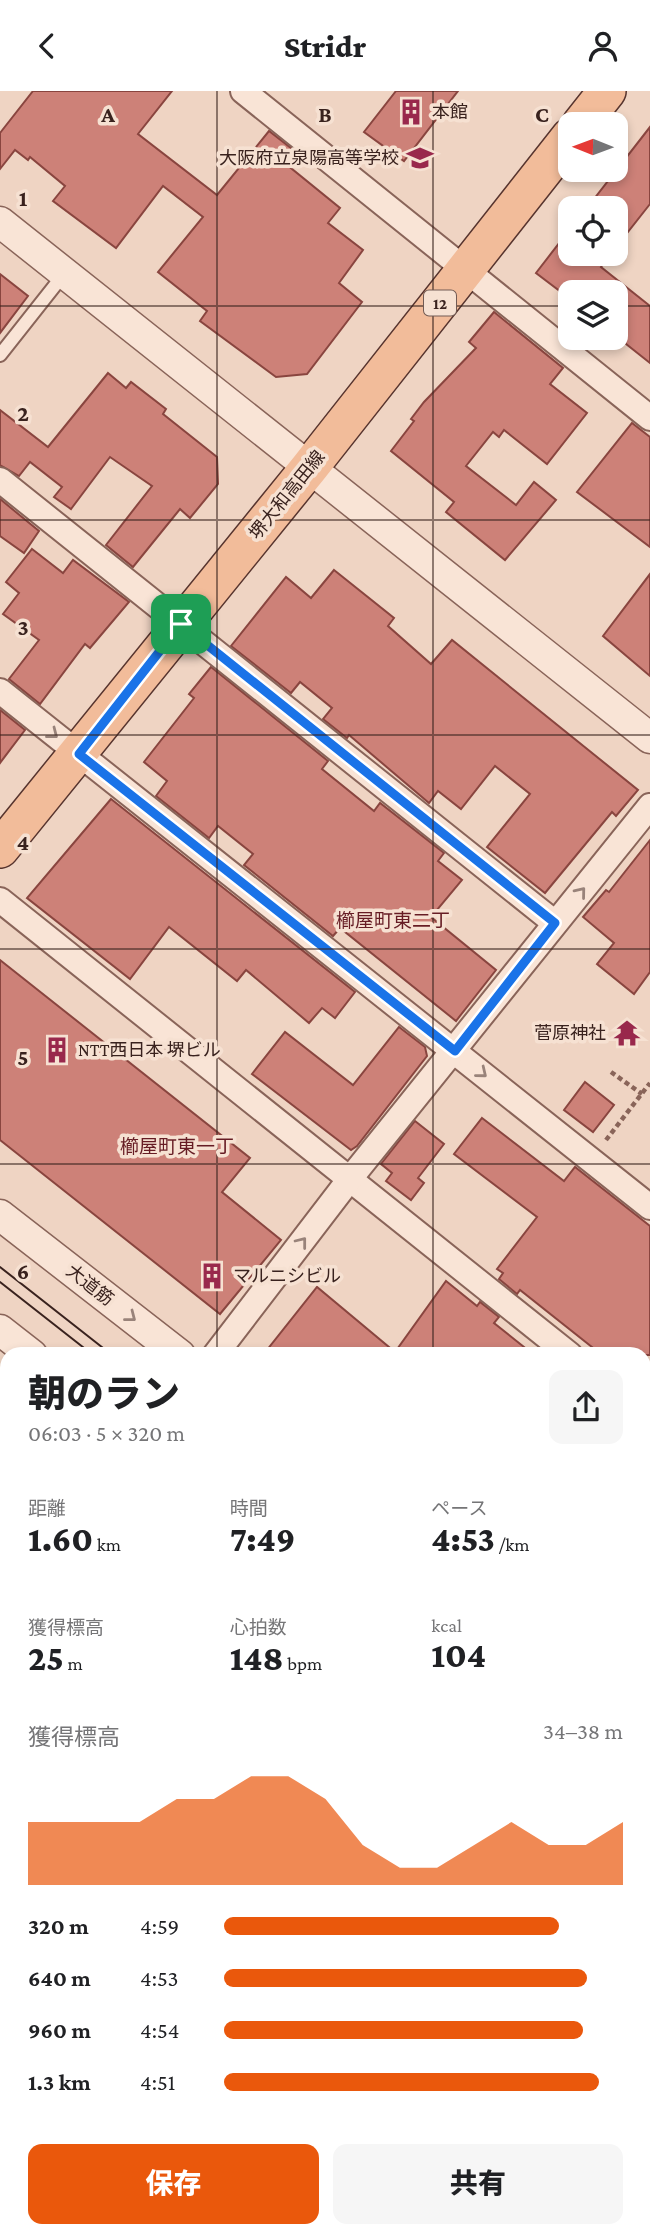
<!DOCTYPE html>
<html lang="ja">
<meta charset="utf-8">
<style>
body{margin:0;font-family:"Crimson Pro","Noto Sans JP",serif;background:#f6f6f6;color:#202124;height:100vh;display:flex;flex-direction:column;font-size:26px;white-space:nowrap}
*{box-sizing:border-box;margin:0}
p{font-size:23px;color:#757577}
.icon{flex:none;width:38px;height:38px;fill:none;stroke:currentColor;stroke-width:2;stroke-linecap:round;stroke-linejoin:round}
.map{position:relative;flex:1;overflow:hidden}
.drawer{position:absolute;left:0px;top:1256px;width:651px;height:891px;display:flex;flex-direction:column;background:#fff;border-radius:21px 21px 0 0;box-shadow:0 4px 10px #0003}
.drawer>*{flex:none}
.needle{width:46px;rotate:271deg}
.buttons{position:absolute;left:558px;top:21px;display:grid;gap:14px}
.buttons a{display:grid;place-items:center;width:70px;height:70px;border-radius:14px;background:#fff;box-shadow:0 4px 10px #0003;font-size:35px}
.pin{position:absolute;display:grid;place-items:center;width:60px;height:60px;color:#fff;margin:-30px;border-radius:14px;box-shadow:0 4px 10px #0006}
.round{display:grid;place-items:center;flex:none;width:74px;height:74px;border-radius:14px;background:#f6f6f6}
.overview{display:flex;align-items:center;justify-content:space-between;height:119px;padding:0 28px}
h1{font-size:38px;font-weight:800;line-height:52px}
.figures{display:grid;grid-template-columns:repeat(3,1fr);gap:10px;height:119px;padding:7px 28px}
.figures div{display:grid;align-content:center}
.figures b{font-size:35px;font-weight:800}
.figures small{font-size:19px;font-weight:400}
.figures p{font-size:19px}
.chart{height:196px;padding:14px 28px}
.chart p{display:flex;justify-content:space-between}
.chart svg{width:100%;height:126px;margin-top:7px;fill:#ea580c;opacity:.7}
.action{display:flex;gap:14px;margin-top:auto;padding:14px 28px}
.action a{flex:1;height:80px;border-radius:14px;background:#ea580c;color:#fff;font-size:28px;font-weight:800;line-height:80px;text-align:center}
.action a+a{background:#f6f6f6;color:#202124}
ul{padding:0 28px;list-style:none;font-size:23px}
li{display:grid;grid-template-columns:112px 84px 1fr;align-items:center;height:52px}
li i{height:18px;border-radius:9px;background:#ea580c}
header{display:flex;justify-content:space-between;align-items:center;height:91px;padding:0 28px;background:#fff;font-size:32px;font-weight:800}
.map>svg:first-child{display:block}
.green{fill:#cdc396}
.building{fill:#cd8178;stroke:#89453f;stroke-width:2}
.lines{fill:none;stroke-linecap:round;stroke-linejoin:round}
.service-casing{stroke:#896459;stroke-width:16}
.minor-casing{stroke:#896459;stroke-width:28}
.tertiary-casing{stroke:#896459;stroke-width:33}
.primary-casing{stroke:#57342e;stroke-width:40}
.path{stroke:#896459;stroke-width:4.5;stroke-dasharray:5 3.5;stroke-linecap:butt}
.service{stroke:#f9e4d6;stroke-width:12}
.minor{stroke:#f9e4d6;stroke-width:24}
.tertiary{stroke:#f9e4d6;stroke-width:30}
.primary{stroke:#f2bc9a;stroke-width:37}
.tram{stroke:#39221e;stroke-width:2}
.oneway{stroke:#99837a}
.route-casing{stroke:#fff;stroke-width:14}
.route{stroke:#1a73e8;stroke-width:9}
.grid{fill:none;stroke:#39221e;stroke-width:2;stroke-opacity:0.55}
.labels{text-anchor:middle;stroke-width:7;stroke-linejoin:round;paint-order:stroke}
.shield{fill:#f6e1d2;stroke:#725b54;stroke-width:2}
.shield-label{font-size:16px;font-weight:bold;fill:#39221e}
.poi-label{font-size:18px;fill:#39221e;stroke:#f6e1d2;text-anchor:start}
.street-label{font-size:18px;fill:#39221e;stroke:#f6e1d2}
.neighbourhood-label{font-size:19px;fill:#661c24;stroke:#f6e1d2}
.grid-label{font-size:23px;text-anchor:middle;font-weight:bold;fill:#39221e;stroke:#f6e1d2;stroke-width:7;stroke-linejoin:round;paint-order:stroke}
</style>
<header><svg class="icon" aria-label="back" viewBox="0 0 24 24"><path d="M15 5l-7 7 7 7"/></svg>Stridr<svg class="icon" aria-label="person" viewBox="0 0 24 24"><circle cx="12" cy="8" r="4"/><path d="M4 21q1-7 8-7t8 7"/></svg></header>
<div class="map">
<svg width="650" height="2146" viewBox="0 0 650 2146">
<rect width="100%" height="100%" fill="#efd4c3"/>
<!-- green -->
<path class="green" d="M0 1327 7 1333V1501L0 1510Z"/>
<!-- building -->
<g class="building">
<path d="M33 0H172L138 43 217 104 269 40 296 61 286 73 340 117 328 132 363 159 339 192 362 211 307 283 276 286 200 230 207 220 158 181 203 126 163 95 116 157 53 110 65 95 30 66 28 69 15 59 0 78V42Z"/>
<path d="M396 0H458L404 70 364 41Z"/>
<path d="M650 36V113L616 156V117H587Z"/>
<path d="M570 138V163H611L601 176 650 215V272L616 245V201H561L536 182Z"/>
<path d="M0 183 28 205 0 242Z"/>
<path d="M494 221 563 277 550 293 587 322 547 373 504 339 499 346 493 341 466 375 516 414 534 391 556 409 505 469 446 421 454 411 391 360 414 330 411 328 424 311 476 257 469 251Z"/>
<path d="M108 282 126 297 131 291 166 318 163 323 217 366 218 393 190 427 180 418 133 476 106 454 152 395 110 366 71 418 54 406 62 396 30 371 19 385 0 374V319L48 356Z"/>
<path d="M632 332 650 346V456L577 401Z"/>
<path d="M0 408 39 440 24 462 0 445Z"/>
<path d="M32 458 63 482 73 469 129 511 90 557 85 553 40 613 9 588 39 549 3 523 19 502 6 491Z"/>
<path d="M334 479 394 527 388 535 431 573 452 549 638 699 616 725 612 721 545 802 487 756 530 703 495 675 461 718 438 700 429 712 349 644 347 647 323 628 332 617 300 591 291 602 231 555 286 486 311 507Z"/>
<path d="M650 483V585L603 545Z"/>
<path d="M211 576 328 670 322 678 374 720 380 712 444 762 438 770 462 789 431 826 496 879 456 930 340 837 333 845 244 774 253 763 218 735 209 747 156 705 167 690 144 671 194 607 189 603Z"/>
<path d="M0 619 25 639 0 672Z"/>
<path d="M111 708 355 901 335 927 322 917 309 932 246 879 237 890 169 836 130 888 27 807Z"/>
<path d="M650 749V881L634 903 597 873 614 852 583 826 606 799 609 801Z"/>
<path d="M0 869 250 1067 222 1101 281 1149 220 1223 0 1049Z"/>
<path d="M399 936 425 956 427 965 357 1055 351 1059 252 983 285 941 353 994Z"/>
<path d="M585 991 614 1014 593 1041 564 1019Z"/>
<path d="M482 1027 564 1090 575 1076 650 1135V1264H602L520 1199 517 1203 499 1188 503 1182 497 1178 537 1126 454 1063Z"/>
<path d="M415 1030 444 1053 418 1087 424 1092 411 1109 386 1090 392 1082 381 1073Z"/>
<path d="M446 1190 477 1215 480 1211 499 1226 494 1232 534 1264H263L317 1196 395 1261Z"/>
</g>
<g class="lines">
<!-- service casing -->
<g class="service-casing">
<path id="service" d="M0 264 64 183"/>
</g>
<!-- minor casing -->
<g class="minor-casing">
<g id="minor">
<path d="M243 0 650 327"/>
<path d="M0 389 555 832"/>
<path d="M0 600 650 1116"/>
<path d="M0 809 570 1264"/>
<path d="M215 1264 349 1089 650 715"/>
<path d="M644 1321 650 1326"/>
<path d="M644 1557 650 1550"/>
<path d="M0 1895 7 1901"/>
<path d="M644 2032 650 2037"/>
<path d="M301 2140 308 2146"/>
<path d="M537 2140 544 2146"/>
<path d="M176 2146 181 2140"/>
</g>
</g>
<!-- tertiary casing -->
<g class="tertiary-casing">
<g id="tertiary">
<path d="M0 131 650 647"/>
<path d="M0 1124 180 1264"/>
<path d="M0 1239 32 1264"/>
<path d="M0 1539 7 1530"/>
<path d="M644 1634 650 1639"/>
<path d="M644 1747 650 1752"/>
<path d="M0 2120 7 2129"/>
</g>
</g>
<!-- primary casing -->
<g class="primary-casing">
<g id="primary">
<path d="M581 33 607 0"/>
<path d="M0 758 309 377 570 46"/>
</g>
</g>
<!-- path -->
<g class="path">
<path d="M611 981 642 1003"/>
<path d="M606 1049 650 992"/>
<path d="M0 1382 7 1388"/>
<path d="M0 1427 7 1421"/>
</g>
<!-- service -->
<use href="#service" class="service"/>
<!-- minor -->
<use href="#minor" class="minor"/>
<!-- tertiary -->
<use href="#tertiary" class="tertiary"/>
<!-- primary -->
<use href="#primary" class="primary"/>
<!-- tram -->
<g class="tram">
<path d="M0 1176 112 1264"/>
<path d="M0 1191 93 1264"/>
<path d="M644 1690 650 1695"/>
<path d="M644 1707 650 1712"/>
</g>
</g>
<!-- one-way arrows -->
<defs><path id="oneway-chevron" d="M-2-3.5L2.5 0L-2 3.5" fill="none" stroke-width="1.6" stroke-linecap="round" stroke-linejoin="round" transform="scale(1.75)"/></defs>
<g class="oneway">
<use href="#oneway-chevron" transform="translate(53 643) rotate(38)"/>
<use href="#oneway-chevron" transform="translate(581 801) rotate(-51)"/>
<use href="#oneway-chevron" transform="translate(482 982) rotate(39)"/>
<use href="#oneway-chevron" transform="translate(302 1151) rotate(-52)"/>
<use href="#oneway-chevron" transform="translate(131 1226) rotate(38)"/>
</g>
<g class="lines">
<!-- route casing -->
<g class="route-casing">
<path id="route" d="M181 533 555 832 455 960 79 663Z"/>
</g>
<!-- route -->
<use href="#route" class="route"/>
</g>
<!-- grid -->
<path class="grid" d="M217 0V1264M433 0V1264M0 215H570M616 215H650M0 429H650M0 644H650M0 858H650M0 1073H650M0 1288H7M644 1288H650M0 1502H7M644 1502H650M0 1717H7M644 1717H650M0 1931H7M644 1931H650M217 2140V2146M433 2140V2146"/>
<!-- icons -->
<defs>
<g id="building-bare" transform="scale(2.1)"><path d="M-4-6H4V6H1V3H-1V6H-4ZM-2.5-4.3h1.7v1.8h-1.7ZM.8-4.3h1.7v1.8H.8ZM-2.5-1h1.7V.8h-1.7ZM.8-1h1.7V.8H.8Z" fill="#99284c" stroke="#f6e1d2" stroke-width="2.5" paint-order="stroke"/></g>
<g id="school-bare" transform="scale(2.1)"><path d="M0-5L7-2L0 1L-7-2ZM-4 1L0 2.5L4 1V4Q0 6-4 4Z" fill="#99284c" stroke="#f6e1d2" stroke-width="2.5" paint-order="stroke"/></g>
<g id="temple-bare" transform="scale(2.1)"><path d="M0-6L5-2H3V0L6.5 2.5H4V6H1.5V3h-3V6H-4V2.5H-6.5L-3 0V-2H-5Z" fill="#99284c" stroke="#f6e1d2" stroke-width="2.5" paint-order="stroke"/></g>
</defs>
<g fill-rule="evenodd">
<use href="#building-bare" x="411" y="21"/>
<use href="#school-bare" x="420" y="67"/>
<use href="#temple-bare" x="627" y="942"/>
<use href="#building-bare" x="57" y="959"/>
<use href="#building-bare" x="212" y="1185"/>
</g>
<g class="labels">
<!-- shield labels -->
<rect class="shield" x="424" y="199.5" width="32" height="25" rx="5"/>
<g class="shield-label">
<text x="440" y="218">12</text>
</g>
<!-- poi labels -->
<g class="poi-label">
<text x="432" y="27">本館</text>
<text x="399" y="73" text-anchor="end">大阪府立泉陽高等学校</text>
<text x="606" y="948" text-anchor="end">菅原神社</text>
<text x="78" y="965">NTT西日本 堺ビル</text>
<text x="233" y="1191">マルニシビル</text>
</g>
<!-- street labels -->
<g class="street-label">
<text transform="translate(287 404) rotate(-51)" y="6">堺大和高田線</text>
<text transform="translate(90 1194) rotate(38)" y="6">大道筋</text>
</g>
<!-- neighbourhood labels -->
<g class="neighbourhood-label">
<text x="393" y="836">櫛屋町東二丁</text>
<text x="177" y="1062">櫛屋町東一丁</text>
</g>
</g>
<g class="grid-label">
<text x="108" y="31">A</text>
<text x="325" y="31">B</text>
<text x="542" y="31">C</text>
<text x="23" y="115">1</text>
<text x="23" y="330">2</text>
<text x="23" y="544">3</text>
<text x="23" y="759">4</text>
<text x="23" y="974">5</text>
<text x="23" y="1188">6</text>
</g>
</svg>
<div class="buttons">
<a><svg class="needle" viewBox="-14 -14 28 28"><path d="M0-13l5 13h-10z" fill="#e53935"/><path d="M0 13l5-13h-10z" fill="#757577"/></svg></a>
<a><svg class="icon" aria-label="locate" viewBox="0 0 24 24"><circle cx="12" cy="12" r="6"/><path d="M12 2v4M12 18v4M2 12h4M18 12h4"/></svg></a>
<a><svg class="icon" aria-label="layers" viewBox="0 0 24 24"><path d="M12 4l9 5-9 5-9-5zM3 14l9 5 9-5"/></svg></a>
</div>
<div class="pin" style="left:181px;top:533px;background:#1e9e55"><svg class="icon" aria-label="arrive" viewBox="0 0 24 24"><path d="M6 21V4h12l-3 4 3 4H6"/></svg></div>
<section class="drawer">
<div class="overview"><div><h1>朝のラン</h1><p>06:03 · 5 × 320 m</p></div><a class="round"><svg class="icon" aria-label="share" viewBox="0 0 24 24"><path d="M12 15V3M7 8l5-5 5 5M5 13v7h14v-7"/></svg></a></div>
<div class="figures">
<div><p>距離</p><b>1.60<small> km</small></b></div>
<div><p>時間</p><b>7:49</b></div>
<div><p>ペース</p><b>4:53<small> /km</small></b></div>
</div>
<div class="figures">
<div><p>獲得標高</p><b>25<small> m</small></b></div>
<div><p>心拍数</p><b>148<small> bpm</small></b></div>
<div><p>kcal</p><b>104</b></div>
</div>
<div class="chart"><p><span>獲得標高</span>34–38 m</p>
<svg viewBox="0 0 160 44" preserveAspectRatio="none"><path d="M0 44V22L10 22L20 22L30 22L40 14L50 14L60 6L70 6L80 14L90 30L100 38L110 38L120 30L130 22L140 30L150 30L160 22V44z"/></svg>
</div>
<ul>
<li><b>320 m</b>4:59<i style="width:84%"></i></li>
<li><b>640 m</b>4:53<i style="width:91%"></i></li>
<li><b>960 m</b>4:54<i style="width:90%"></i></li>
<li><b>1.3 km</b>4:51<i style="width:94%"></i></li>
</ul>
<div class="action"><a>保存</a><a>共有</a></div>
</section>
</div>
